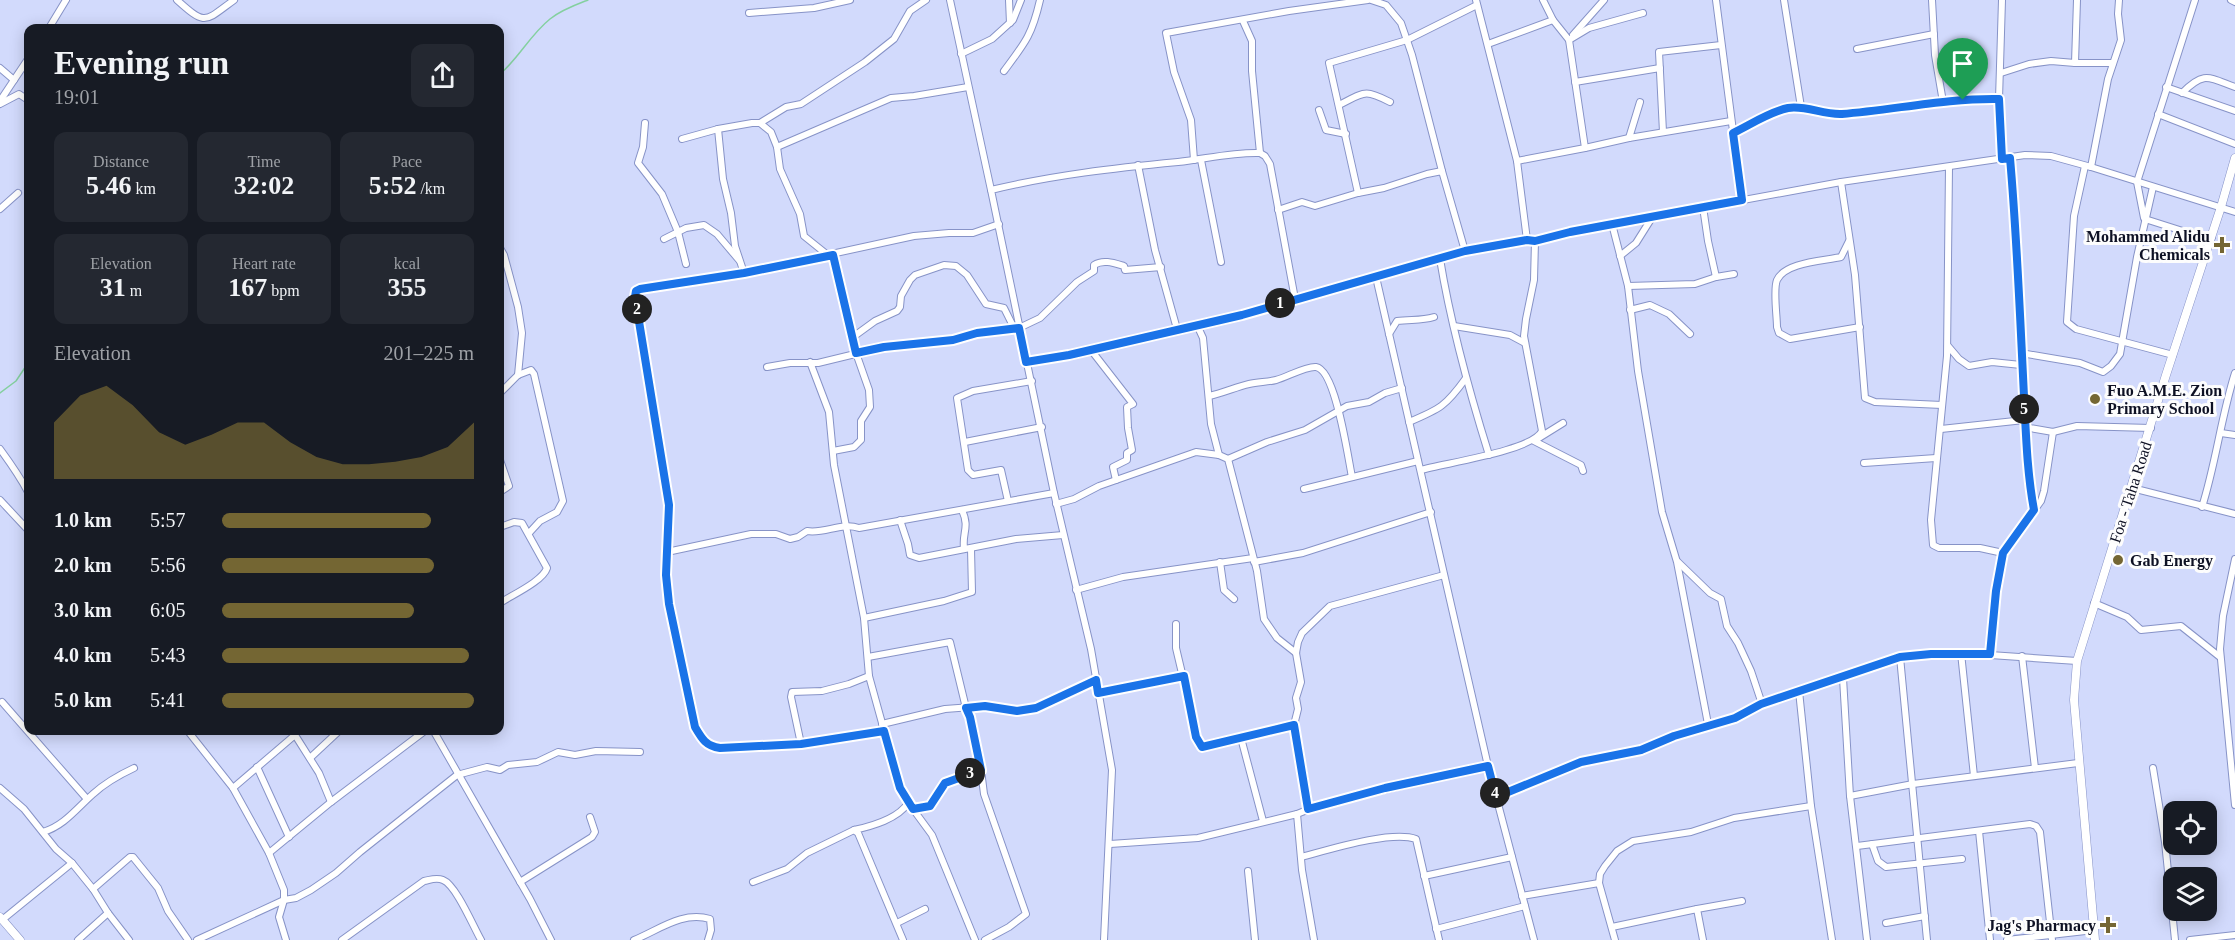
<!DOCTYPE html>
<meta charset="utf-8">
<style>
body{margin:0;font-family:"Times New Roman",serif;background:#242831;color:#f1f3f6;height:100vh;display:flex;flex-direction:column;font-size:22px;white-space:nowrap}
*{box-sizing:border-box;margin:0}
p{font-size:20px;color:#9ea1a6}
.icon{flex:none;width:33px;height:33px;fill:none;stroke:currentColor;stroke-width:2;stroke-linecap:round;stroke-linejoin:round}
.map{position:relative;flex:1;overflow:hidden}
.details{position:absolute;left:24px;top:24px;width:480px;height:711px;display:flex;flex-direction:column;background:#171b24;border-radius:12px;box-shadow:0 3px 15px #0003}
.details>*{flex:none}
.controls{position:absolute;left:2163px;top:801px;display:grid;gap:12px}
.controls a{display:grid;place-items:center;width:54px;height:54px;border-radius:12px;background:#171b24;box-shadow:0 3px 15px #0003;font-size:30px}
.pin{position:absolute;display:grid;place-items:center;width:51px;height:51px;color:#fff;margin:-62px -26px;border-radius:50% 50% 50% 0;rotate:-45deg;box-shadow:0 0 6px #0007}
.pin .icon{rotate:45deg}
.km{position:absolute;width:30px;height:30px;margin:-15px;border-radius:50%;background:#222;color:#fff;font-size:16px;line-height:30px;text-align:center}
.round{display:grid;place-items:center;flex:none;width:63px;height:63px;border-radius:12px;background:#242831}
.overview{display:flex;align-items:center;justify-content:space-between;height:102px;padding:0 30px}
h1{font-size:33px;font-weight:800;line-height:45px}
.figures{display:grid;grid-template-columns:repeat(3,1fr);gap:9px;height:102px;padding:6px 30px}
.figures div{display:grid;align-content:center;border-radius:12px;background:#242831;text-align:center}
.figures b{font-size:26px;font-weight:800}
.figures small{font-size:16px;font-weight:400}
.figures p{font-size:16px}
.chart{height:168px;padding:12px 30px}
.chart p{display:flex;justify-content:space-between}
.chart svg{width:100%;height:108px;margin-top:6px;fill:#746633;opacity:.7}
ul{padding:0 30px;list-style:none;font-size:20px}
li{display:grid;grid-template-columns:96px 72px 1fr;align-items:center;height:45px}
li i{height:15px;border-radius:8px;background:#746633}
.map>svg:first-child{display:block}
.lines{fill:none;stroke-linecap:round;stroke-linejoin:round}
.stream{stroke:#84d09f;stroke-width:1.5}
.minor-casing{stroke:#8793c7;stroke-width:8}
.tertiary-casing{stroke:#8793c7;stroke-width:9}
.minor{stroke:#fff;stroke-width:6}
.tertiary{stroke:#fff;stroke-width:8}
.route-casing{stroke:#fff;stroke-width:12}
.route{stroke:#1a73e8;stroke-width:8}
.poi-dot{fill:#746633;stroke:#fdfdfd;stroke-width:2}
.labels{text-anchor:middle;stroke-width:6;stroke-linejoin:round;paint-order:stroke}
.poi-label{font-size:16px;font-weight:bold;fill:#0e1124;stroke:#fdfdfd;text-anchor:end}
.street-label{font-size:16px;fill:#0e1124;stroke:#fdfdfd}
</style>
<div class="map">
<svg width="2235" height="940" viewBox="0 0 2235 940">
<rect width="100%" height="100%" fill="#d2dafc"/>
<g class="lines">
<!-- stream -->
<g class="stream">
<path d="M500 74C519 58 530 35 550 19 561 10 575 5 588 0"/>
<path d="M0 393 16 381 28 363"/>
</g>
<!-- minor casing -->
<g class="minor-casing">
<g id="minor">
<path d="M177 0C206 26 204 22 234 0"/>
<path d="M950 0 991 190"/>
<path d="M1009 0 1010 23"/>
<path d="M1371 0 1386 5 1401 23 1412 55 1442 171"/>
<path d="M1476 0 1517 161 1527 240"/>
<path d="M1716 0 1742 200"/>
<path d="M1784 0 1801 107"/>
<path d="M1932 0 1935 55 1943 102"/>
<path d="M2231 0 2235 2"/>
<path d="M749 13 814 8 850 0"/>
<path d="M1243 21 1252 41V71L1260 153"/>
<path d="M49 28 66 0"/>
<path d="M1573 35 1604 0"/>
<path d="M1569 40 1589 28 1643 13"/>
<path d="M1488 44 1553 20"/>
<path d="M1857 49 1934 34"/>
<path d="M961 54 992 39 1013 20 1021 0"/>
<path d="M2075 63 2077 0"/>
<path d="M0 68 14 80"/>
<path d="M1004 71C1025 43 1032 35 1040 0"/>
<path d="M2001 73 2029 64 2051 61 2075 63H2113"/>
<path d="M1575 82 1660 68"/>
<path d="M2166 87 2235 111"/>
<path d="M2182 93C2204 71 2208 77 2235 87"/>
<path d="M0 101 28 59"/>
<path d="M0 104 19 94 28 100"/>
<path d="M1339 105C1365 92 1364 89 1390 102"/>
<path d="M1319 110 1326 130 1346 134"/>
<path d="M2158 114 2235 144"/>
<path d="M645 123 643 147 638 163 662 194 678 232 686 264"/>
<path d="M760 123 786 107 801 104 865 62 894 39 910 11 926 0"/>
<path d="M718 129 723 179 731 213 735 246 744 273"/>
<path d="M1663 132 1659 52 1721 45"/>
<path d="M1733 133 1784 109 1799 107 1821 113 1839 114 1963 100 1999 99"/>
<path d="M1629 138 1640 102"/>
<path d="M682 139 718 129 752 123H760L771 132 777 147 780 169 800 214 804 236 829 256"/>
<path d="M777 147 891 98 914 96 968 87"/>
<path d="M1585 148 1629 138 1731 121"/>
<path d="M2010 158 2019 295 2024 427 2053 432 2077 426 2151 428"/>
<path d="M2002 159 1999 99 2002 0"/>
<path d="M1194 160 1191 120 1174 72 1166 33 1289 11 1368 0"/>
<path d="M1201 160 1221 262"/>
<path d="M1517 161 1585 148 1569 40 1553 20 1543 0"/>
<path d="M1138 165 1155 250 1177 329"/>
<path d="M2085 166 2074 216 2067 322 2076 329 2173 355"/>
<path d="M1949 167 1947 356 1931 520 1933 545 1939 548H1980L2003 553"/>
<path d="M2091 167 2108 79 2121 40 2118 14 2119 0"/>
<path d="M1841 182 1855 275 1865 398 1875 402 1942 405"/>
<path d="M1703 207 1708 241 1716 277 1734 274"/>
<path d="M0 209 18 193"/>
<path d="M1278 210 1302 202 1315 206 1358 193"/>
<path d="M2144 218 2137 182 2195 0"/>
<path d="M2145 219 2189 233 2212 237"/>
<path d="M1612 224 1628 286 1638 371 1662 512 1677 562 1708 724"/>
<path d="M664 239 686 228 704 225 717 234 739 260"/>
<path d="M1849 241 1841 257C1824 261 1785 262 1777 280 1773 289 1777 316 1777 327L1779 333 1790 339 1860 327"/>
<path d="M500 248 504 255 518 307 522 333 518 375"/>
<path d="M1465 251 1442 171 1427 174 1384 188 1358 193 1329 63 1407 40 1477 5"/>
<path d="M1620 256 1636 243 1653 216"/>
<path d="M1440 259C1451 326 1469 391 1489 455"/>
<path d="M1376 277 1488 766 1534 940"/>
<path d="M1628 286 1695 284 1716 277"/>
<path d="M1630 310 1650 305 1669 314 1690 334"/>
<path d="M1197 325 1203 338 1211 424 1219 455"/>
<path d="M1454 326 1510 335 1525 343"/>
<path d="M1389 334 1397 321C1410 319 1421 321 1434 317"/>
<path d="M853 337 875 321 897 311 900 307 901 296 910 280 915 275 944 265 956 266 967 275 986 304 1004 308 1014 328"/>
<path d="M1948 346 1959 359 1969 366 1992 362 2021 365"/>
<path d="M1091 350 1133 404 1127 407 1128 428 1132 450 1127 453V460L1113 467 1116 480"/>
<path d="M2021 353 2080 363 2103 372 2111 366 2120 354 2137 257 2153 187"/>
<path d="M810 362 829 412 834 465 864 618 869 676 895 770 900 788 910 805 932 835 975 940"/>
<path d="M1026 362 1069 355 1242 315 1465 251 1527 240 1535 241 1570 232 1841 182 2025 155 2051 156 2091 167 2235 212"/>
<path d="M767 367 790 363H818L884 347 953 340 977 332 1019 328 1040 318 1077 282 1094 271V265C1103 259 1114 263 1124 266L1125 270 1161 267"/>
<path d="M500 393 518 375 531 370 534 374 563 501 557 512 540 521 529 533"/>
<path d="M1209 396C1223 393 1236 387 1249 384 1258 382 1268 382 1276 380 1287 377 1306 366 1316 367 1336 370 1348 458 1352 477"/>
<path d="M1409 422C1440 409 1446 406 1466 378"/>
<path d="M1563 423 1534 441 1581 465 1583 471"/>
<path d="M2024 427 2028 476 2034 510"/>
<path d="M1941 429 2024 420"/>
<path d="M2221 433 2235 435"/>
<path d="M965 442 1042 427"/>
<path d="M0 449C11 464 20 477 28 492"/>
<path d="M833 451 854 447 861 440V421L870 407 869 390 856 353 833 255"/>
<path d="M1228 459 1267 442 1305 430 1347 406 1369 402 1385 393 1402 388"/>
<path d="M500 460 509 486 500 492"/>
<path d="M1864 463 1936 458"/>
<path d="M1421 470C1445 463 1532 451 1542 431L1524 336 1526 319 1534 280 1535 241"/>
<path d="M2132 488 2235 514"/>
<path d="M1304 489 1418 461"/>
<path d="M0 500 28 530"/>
<path d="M1008 501 1001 470 973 475 968 470 957 398 973 391 1032 381"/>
<path d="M1056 504 1074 499 1099 486 1196 452 1219 455 1228 459 1257 571 1264 619 1277 638 1296 653"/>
<path d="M2202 507C2216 463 2221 417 2235 373"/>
<path d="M962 510C970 528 962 532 964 548"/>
<path d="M900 520 908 544 910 555 919 558 1016 539 1063 535"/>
<path d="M500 527 514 522 522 523 547 568C543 581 512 595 500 603"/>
<path d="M667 552 751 534H776L790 539 798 537 807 531C825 534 841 522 859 528L1054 493"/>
<path d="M2235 559 2223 616 2220 649 2235 805"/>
<path d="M1220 562 1224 590 1234 599"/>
<path d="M1254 562 1303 553 1431 512"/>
<path d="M1678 562 1710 593 1721 599 1727 626 1738 643 1751 671 1762 704"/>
<path d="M1076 590 1123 577 1253 558"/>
<path d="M2094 603 2127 617 2141 630 2181 626 2220 657"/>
<path d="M864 618 944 601 972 592 971 549"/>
<path d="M1176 624V648L1199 745 1207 747 1294 725"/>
<path d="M1961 653 1974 776"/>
<path d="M1990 654 1996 591 2003 553 2041 501 2044 491 2053 432"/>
<path d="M2022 656 2035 768"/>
<path d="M868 657 950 642 966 708 970 717 981 770 984 794 1026 914 1009 927 985 940"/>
<path d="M1900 657 1927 940"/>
<path d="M1843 678 1850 796 1867 940"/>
<path d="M1799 691 1811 806 1832 940"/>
<path d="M1098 693 1184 676"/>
<path d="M2 702 87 799"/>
<path d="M882 724 945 709 985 706 1017 711 1036 708 1096 680"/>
<path d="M187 730 233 788 269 853 284 890V900L279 917 286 940"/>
<path d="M433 730 530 899 551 940"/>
<path d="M884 731 801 744 720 748C706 746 702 739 695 727L669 604 666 575 669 505 635 297 636 291 640 289 744 273 914 236 949 233H973L999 224"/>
<path d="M1241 738 1263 821"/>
<path d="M801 744 791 697 792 692 822 691 849 684 869 676"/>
<path d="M310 758 340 730"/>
<path d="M257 767 289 837"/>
<path d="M2153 768 2165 842 2175 940"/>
<path d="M0 788 24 809 56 849 72 863 93 889 108 913"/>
<path d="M233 788 295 735 319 773 331 802"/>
<path d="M1850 796 1913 784 2078 763"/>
<path d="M1496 797 1581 762 1641 750 1674 736 1735 718 1762 704 1900 657 1961 653 2077 661"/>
<path d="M913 809 930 806 945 783 981 770"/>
<path d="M1308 809 1304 775 1294 725 1298 709 1296 698 1301 682 1296 653 1298 642 1302 633 1330 606 1444 575"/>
<path d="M1297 814 1322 804 1488 766"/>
<path d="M1979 831 1990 940"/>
<path d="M43 832C64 826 77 808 93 794 105 783 119 775 134 768"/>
<path d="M1110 844 1198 838 1297 814 1302 870 1314 940"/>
<path d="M1872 844 1878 861 1886 867 1962 859"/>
<path d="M1857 846 2030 824 2036 826 2040 832 2052 940"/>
<path d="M269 853 331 802 426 730"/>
<path d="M1301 857C1328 850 1391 830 1416 839L1439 940"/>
<path d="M1248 871 1255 940"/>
<path d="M1424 876 1512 857"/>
<path d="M520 882 592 837 595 832 590 817"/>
<path d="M753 882 787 869 807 853 854 830"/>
<path d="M93 889 130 857H133L158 888 168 911 188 940"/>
<path d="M1522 896 1599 883"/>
<path d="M1697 909 1742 901"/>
<path d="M2 920 72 863"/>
<path d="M897 923 925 909"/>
<path d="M1886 923 1925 916"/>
<path d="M1612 927 1697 909 1703 940"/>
<path d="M1436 929 1525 906"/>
<path d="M78 940 108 913 129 940"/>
<path d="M197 940 284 900 296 898 311 890 336 873 360 852 457 775 487 767 500 770 508 765 537 762 558 752 575 755 596 751 640 752"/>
<path d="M342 940 424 881C430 880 436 877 443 880 456 885 473 926 481 940"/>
<path d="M634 940C659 930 682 911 710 919L711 930 708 940"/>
<path d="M903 940 858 833 854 830C872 826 898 819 908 803"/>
<path d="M1104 940 1112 770 1091 649 1054 493 991 190C1053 175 1115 168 1178 162 1206 159 1232 152 1260 153L1265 156 1270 164 1295 299"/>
<path d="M1615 940 1599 883 1600 874 1605 866 1617 851 1633 841 1691 832 1734 818 1811 806"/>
<path d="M2007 940 2094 930"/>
<path d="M2190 940 2235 935"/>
</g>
</g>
<!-- tertiary casing -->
<g class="tertiary-casing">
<g id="tertiary">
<path d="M0 917 20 940"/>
<path d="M2095 940 2074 700 2077 661 2166 375 2221 207 2235 158"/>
</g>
</g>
<!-- minor -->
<use href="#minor" class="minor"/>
<!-- tertiary -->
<use href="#tertiary" class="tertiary"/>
</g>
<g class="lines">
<!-- route casing -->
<g class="route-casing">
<path id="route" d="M1999 99 2002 159 2010 158C2017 237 2020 317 2024 396 2026 435 2027 472 2034 510L2003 553 1996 591 1990 654H1931L1900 657 1761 704 1735 718 1674 736 1641 750 1581 762 1496 797 1488 766 1385 788 1308 809 1294 725 1202 747 1196 737 1184 676 1098 693 1096 680 1036 708 1017 711 985 706 966 708 970 717 981 770 945 783 930 806 913 809 900 788 884 731 801 744 720 748C706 746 702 739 695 727L669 604 666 575 669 505 635 297 636 291 640 289 744 273 833 255 856 353 884 347 953 340 977 333 1019 328 1026 362 1069 355 1242 315 1465 251 1527 240 1535 241 1570 232 1742 200 1733 133C1750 125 1769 112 1788 108 1806 105 1823 115 1842 114 1894 110 1946 98 1999 99Z"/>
</g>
<!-- route -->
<use href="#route" class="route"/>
</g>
<!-- markers -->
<g class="poi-dot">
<path d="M2219 236h6v6h6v6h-6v6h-6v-6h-6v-6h6z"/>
<circle cx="2095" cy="399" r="6"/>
<circle cx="2118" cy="560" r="6"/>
<path d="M2105 916h6v6h6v6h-6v6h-6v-6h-6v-6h6z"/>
</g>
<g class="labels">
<!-- poi labels -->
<g class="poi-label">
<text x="2210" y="242">Mohammed Alidu<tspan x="2210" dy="18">Chemicals</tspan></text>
<text x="2107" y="396" text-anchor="start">Fuo A.M.E. Zion<tspan x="2107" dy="18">Primary School</tspan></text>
<text x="2130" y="566" text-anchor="start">Gab Energy</text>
<text x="2096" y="931">Jag's Pharmacy</text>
</g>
<!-- street labels -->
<g class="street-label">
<text transform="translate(2130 492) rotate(-72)" y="6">Foa - Taha Road</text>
</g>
</g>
</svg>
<div class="controls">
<a><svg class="icon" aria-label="locate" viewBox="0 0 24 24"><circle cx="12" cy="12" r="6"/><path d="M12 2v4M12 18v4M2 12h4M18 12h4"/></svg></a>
<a><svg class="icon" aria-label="layers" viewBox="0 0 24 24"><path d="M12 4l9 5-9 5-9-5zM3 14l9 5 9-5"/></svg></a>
</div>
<div class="pin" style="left:1963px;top:100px;background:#1e9e55"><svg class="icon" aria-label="arrive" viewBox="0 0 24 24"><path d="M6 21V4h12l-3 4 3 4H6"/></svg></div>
<b class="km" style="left:1280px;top:303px">1</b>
<b class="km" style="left:637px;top:309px">2</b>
<b class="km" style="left:970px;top:773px">3</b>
<b class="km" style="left:1495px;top:793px">4</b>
<b class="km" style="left:2024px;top:409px">5</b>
<section class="details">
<div class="overview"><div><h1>Evening run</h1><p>19:01</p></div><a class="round"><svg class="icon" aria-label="share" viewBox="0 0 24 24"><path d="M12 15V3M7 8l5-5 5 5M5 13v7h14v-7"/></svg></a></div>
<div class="figures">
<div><p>Distance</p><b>5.46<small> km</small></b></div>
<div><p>Time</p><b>32:02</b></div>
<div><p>Pace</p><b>5:52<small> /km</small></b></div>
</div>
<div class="figures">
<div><p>Elevation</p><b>31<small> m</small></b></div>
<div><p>Heart rate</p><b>167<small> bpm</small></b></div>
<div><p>kcal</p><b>355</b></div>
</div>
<div class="chart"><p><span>Elevation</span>201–225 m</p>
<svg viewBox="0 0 160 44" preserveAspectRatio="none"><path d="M0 44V21L10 10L20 6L30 14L40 25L50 30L60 26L70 21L80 21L90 29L100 35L110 38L120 38L130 37L140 35L150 31L160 21V44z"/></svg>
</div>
<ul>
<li><b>1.0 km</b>5:57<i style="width:83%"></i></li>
<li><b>2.0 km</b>5:56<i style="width:84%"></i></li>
<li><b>3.0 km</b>6:05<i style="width:76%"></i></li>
<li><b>4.0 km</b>5:43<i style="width:98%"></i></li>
<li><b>5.0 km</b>5:41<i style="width:100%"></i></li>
</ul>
</section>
</div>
